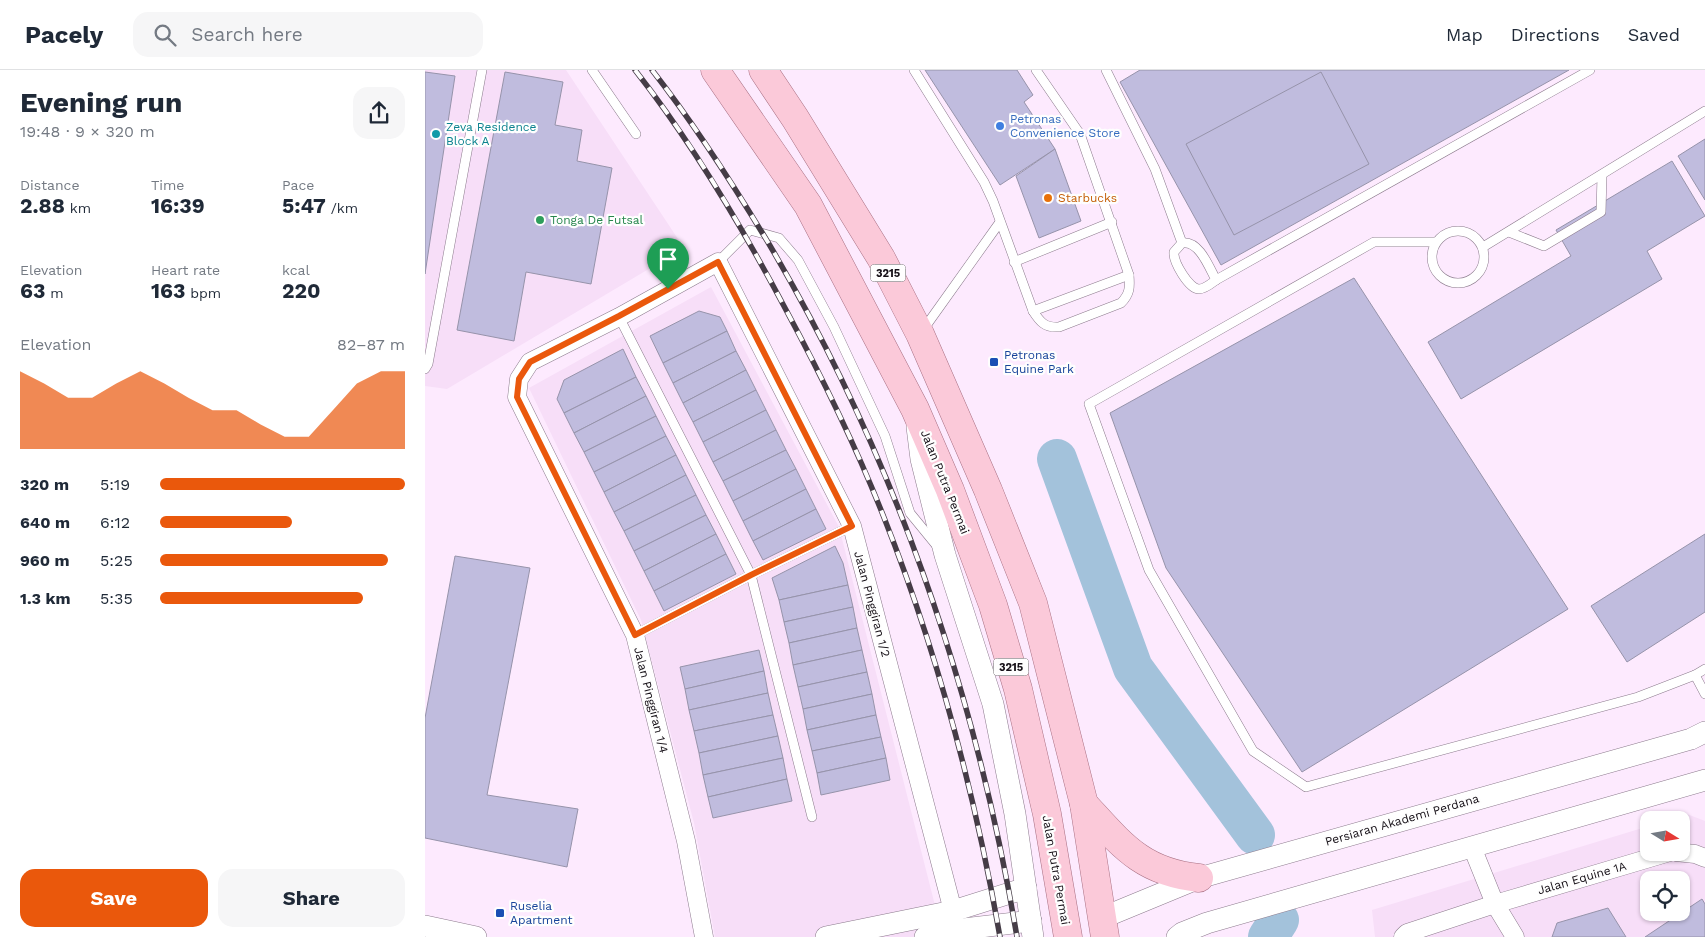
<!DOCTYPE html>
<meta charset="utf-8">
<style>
body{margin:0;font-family:"Work Sans",sans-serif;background:#f6f6f7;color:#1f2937;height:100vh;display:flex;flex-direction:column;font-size:19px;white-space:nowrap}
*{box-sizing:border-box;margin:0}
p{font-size:16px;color:#747a83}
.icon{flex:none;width:28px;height:28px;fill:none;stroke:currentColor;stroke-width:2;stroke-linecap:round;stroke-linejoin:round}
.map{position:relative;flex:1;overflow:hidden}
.sheet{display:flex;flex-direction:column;background:#fff;width:425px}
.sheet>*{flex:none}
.needle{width:32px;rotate:101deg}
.fabs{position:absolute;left:1215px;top:741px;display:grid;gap:10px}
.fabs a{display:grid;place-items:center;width:50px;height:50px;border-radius:10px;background:#fff;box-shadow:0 1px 4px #0004;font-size:25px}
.pin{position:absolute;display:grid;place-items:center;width:42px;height:42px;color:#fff;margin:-51px -21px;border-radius:50% 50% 50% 0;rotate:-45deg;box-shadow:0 0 5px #0007}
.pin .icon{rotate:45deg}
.round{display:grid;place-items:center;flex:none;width:52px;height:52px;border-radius:15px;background:#f6f6f7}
.headline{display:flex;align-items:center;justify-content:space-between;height:85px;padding:0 20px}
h1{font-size:28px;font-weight:700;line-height:38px}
.stats{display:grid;grid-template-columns:repeat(3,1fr);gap:8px;height:85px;padding:5px 20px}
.stats div{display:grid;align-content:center}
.stats b{font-size:21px;font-weight:700}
.stats small{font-size:14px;font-weight:400}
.stats p{font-size:14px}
.chart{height:140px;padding:10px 20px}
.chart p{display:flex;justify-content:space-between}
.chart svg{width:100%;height:90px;margin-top:5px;fill:#ea580c;opacity:.7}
.primary-button{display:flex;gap:10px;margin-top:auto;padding:10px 20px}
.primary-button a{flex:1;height:58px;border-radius:15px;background:#ea580c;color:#fff;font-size:20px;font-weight:700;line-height:58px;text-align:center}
.primary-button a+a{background:#f6f6f7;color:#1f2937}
ul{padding:0 20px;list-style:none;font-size:16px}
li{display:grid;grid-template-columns:80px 60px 1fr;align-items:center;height:38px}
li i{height:12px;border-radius:6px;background:#ea580c}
header{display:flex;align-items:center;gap:30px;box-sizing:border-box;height:70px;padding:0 25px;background:#fff;border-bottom:1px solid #e0e1e3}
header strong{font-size:24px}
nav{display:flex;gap:28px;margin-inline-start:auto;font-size:18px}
.search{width:350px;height:45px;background:#f6f6f7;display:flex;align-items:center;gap:12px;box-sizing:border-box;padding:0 18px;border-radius:15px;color:#747a83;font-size:19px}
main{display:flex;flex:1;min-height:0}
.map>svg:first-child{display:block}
.built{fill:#f7def8;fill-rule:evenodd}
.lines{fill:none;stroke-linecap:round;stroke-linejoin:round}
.river{stroke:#a3c2db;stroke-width:40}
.building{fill:#c0bcde;stroke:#9693aa}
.service-casing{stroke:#8c7b8d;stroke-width:10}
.minor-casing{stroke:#8c7b8d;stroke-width:19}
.tertiary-casing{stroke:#8c7b8d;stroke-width:22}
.primary-casing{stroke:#a97184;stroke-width:29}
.service{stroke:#fff;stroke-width:9}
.minor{stroke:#fff;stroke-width:18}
.tertiary{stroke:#fff;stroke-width:21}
.primary{stroke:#fbc9d9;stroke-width:28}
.rail-casing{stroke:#453c46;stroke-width:5.5}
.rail{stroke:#fefefe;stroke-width:4;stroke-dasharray:11;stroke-linecap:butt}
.route-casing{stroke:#fff;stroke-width:10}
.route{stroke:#ea580c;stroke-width:6}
.shop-dot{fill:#3f7fe0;stroke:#fefefe;stroke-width:2}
.culture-dot{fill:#0f9aa8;stroke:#fefefe;stroke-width:2}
.food-dot{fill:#e8710a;stroke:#fefefe;stroke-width:2}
.leisure-dot{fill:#2e9e5b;stroke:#fefefe;stroke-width:2}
.transit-dot{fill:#1a4fb4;stroke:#fefefe;stroke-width:2}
.labels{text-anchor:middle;stroke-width:4.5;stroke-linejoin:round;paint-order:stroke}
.shield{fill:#fefefe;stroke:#5c575c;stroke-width:1}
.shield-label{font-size:11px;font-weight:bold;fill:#161017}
.shop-label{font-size:12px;fill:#366cbe;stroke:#fefefe;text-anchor:start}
.culture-label{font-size:12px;fill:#0d838f;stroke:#fefefe;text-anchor:start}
.food-label{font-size:12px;fill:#c56008;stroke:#fefefe;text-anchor:start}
.leisure-label{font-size:12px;fill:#27864d;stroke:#fefefe;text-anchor:start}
.transit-label{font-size:12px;fill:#164399;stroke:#fefefe;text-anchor:start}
.street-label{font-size:12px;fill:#161017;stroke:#fefefe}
</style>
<header>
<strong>Pacely</strong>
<div class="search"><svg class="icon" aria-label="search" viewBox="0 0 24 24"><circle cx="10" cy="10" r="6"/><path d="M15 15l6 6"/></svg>Search here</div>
<nav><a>Map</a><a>Directions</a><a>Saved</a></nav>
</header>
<main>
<section class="sheet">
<div class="headline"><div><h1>Evening run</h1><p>19:48 · 9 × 320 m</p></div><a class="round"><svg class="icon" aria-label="share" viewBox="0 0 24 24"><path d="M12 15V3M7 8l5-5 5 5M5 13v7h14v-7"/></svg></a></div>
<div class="stats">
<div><p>Distance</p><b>2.88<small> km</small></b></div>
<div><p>Time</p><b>16:39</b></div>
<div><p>Pace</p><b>5:47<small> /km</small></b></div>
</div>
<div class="stats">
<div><p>Elevation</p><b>63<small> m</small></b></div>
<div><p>Heart rate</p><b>163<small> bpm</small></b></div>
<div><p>kcal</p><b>220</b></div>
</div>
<div class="chart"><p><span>Elevation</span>82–87 m</p>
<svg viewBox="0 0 160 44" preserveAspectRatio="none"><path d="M0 44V6L10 12L20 19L30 19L40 12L50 6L60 12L70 19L80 25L90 25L100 32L110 38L120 38L130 25L140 12L150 6L160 6V44z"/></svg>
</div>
<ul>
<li><b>320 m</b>5:19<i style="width:100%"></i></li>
<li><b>640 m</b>6:12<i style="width:54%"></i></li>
<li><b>960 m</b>5:25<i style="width:93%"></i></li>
<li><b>1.3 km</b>5:35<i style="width:83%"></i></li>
</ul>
<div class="primary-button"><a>Save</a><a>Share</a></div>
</section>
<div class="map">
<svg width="1280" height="867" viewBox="0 0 1280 867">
<rect width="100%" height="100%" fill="#fdeafe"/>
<!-- built -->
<g class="built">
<path d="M0 0H141L259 178 22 319 0 316Z"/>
<path d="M286 217 414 457 518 867H290L269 753 216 550 104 318Z"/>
<path d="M1262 744 1280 751V867H950L947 840 1224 756V782H1256V750H1244ZM1224 810H1256V842H1224Z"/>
</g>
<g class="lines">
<!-- river -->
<g class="river">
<path d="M632 389 708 598 830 765"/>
<path d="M843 867 854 850"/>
</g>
</g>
<!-- building -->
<g class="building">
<path d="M500 0H592L608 25 599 32 630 79 575 115Z"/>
<path d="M715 0H1144L796 195 695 12Z"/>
<path d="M0 2 30 6 0 204Z"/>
<path d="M80 2 138 12 130 55 157 60 152 91 187 98 166 214 101 202 89 271 32 260Z"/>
<path d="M896 2 944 94 809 165 761 74Z"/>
<path d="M1280 69V130L1253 86Z"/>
<path d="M630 79 656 151 614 168 591 106Z"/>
<path d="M1247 91 1280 146 1222 181 1237 209 1036 329 1003 272 1146 186 1131 160Z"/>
<path d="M929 208 1143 539 877 702 741 498 685 343Z"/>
<path d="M274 241 295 247 302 261 238 293 225 266Z"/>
<path d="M302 261 311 281 248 313 238 293Z"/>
<path d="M198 279 211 307 139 343 132 329 139 310Z"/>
<path d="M311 281 321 300 258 333 248 313Z"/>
<path d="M321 300 331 320 268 352 258 333Z"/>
<path d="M211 307 221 326 149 363 139 343Z"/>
<path d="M331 320 341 340 278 372 268 352Z"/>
<path d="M221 326 231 346 159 382 149 363Z"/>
<path d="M341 340 351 360 288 392 278 372Z"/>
<path d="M231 346 241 366 169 402 159 382Z"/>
<path d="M351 360 361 380 298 411 288 392Z"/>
<path d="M241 366 251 385 179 422 169 402Z"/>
<path d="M361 380 371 399 308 431 298 411Z"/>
<path d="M251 385 261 405 189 442 179 422Z"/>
<path d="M371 399 381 419 318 451 308 431Z"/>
<path d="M261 405 271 425 199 461 189 442Z"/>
<path d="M381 419 391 439 328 471 318 451Z"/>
<path d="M271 425 281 445 209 481 199 461Z"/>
<path d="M391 439 401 459 338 490 328 471Z"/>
<path d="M281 445 291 464 219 501 209 481Z"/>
<path d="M291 464 301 484 229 521 219 501Z"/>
<path d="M1280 464V542L1202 592 1166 536Z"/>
<path d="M410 476 418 493 423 515 354 530 347 508Z"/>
<path d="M301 484 311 504 239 541 229 521Z"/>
<path d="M30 486 105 498 62 725 153 739 142 797 0 768V648Z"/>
<path d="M423 515 428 537 359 552 354 530Z"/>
<path d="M428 537 432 558 364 573 359 552Z"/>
<path d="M432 558 437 580 368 595 364 573Z"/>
<path d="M334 580 339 601 260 619 255 597Z"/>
<path d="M437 580 442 602 373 617 368 595Z"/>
<path d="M339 601 343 623 264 640 260 619Z"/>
<path d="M442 602 447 624 378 639 373 617Z"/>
<path d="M343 623 348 645 269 661 264 640Z"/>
<path d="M447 624 451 645 382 660 378 639Z"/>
<path d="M348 645 353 666 274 683 269 661Z"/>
<path d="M451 645 456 667 387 681 382 660Z"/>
<path d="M353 666 358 688 278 705 274 683Z"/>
<path d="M456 667 461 688 392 703 387 681Z"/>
<path d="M358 688 362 709 283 727 278 705Z"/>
<path d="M461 688 465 710 396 725 392 703Z"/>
<path d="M362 709 367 731 288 748 283 727Z"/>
<path d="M1277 829 1280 834V867H1220Z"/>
<path d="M1183 838 1201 867H1127L1132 853Z"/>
</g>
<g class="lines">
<!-- service casing -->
<g class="service-casing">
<g id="service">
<path d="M167 0 211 64"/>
<path d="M489 0 559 112 568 131 608 241C615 252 620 258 634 257L696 233C705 224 705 217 704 205L655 64 611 0"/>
<path d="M681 0 730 99 757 173"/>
<circle cx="1033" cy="187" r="26"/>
<path d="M1084 162 1119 176 1176 142 1177 105"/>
<path d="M1011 172H949L664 334 724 500 828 681 881 717 1213 627 1270 605 1280 624"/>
<path d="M757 173C774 170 784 197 791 210 787 213 780 219 774 219 764 219 748 192 749 182Z"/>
<path d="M1058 177 1280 41"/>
<path d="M293 192 325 160 354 168 373 190 409 257 460 366 485 443 512 476"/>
<path d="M589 192 687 152"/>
<path d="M791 210 1165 0"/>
<path d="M608 241 704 205"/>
<path d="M194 247 326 505 387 747"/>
<path d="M498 260 575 152"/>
<path d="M0 299 3 294 57 0"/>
<path d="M210 565 326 505 427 456"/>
<path d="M1270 605 1280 599"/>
</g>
</g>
<!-- minor casing -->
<g class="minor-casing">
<g id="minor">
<path d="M1047 777 1070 834 1090 867"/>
<path d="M1251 782 1270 784 1280 788"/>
<path d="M279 867 261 771 210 565 92 327 94 309 105 292 194 247 293 192 427 456 528 841 529 855"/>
<path d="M978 867 982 863 1070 834 1245 782"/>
</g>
</g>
<!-- tertiary casing -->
<g class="tertiary-casing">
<g id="tertiary">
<path d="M492 357 496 389 520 485 568 634 590 744 608 867"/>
<path d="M677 848 774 808 1266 669 1280 662"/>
<path d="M0 856 51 867"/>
<path d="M401 867 528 841 601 818"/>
<path d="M500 867 530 860 606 851"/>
<path d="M752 867 757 863 782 853 1280 710"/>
</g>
</g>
<!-- primary casing -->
<g class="primary-casing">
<g id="primary">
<path d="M290 0 383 135 490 339 525 420 568 535 593 619 622 744 643 867"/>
<path d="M338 0 370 48 456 188 495 264 563 420 608 533 659 734 680 867"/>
<path d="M659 734C696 774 716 802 774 808"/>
</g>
</g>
<!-- service -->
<use href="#service" class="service"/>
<!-- minor -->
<use href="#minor" class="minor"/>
<!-- tertiary -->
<use href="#tertiary" class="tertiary"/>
<!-- primary -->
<use href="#primary" class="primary"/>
<!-- rail casing -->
<g class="rail-casing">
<g id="rail">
<path d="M210 0C268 74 316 155 360 238 396 305 430 374 458 445 512 581 550 723 575 867"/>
<path d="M227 0C270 55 308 114 344 174 470 388 551 622 592 867"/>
</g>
</g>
<!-- rail -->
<use href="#rail" class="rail"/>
</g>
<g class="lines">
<!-- route casing -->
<g class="route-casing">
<path id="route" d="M293 192 427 456 326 505 210 565 92 327 94 309 105 292 194 246Z"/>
</g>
<!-- route -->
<use href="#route" class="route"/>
</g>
<!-- markers -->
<circle class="shop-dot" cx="575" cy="56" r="5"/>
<circle class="culture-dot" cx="11" cy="64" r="5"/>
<circle class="food-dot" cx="623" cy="128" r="5"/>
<circle class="leisure-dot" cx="115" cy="150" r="5"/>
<g class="transit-dot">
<rect x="564" y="287" width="10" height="10" rx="2.5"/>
<rect x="70" y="838" width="10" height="10" rx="2.5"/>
</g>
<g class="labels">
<!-- shield labels -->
<g class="shield">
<rect x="445.5" y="194.5" width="35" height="17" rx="4"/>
<rect x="568.5" y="588.5" width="35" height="17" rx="4"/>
</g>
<g class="shield-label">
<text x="463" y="207">3215</text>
<text x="586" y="601">3215</text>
</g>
<!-- shop labels -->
<g class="shop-label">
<text x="585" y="53">Petronas<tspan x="585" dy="14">Convenience Store</tspan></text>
</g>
<!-- culture labels -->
<g class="culture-label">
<text x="21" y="61">Zeva Residence<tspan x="21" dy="14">Block A</tspan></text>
</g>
<!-- food labels -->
<g class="food-label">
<text x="633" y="132">Starbucks</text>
</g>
<!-- leisure labels -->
<g class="leisure-label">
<text x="125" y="154">Tonga De Futsal</text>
</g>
<!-- transit labels -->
<g class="transit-label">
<text x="579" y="289">Petronas<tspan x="579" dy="14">Equine Park</tspan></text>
<text x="85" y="840">Ruselia<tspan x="85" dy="14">Apartment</tspan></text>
</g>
<!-- street labels -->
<g class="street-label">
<text transform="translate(520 412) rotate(68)" y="4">Jalan Putra Permai</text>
<text transform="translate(447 534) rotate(75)" y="4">Jalan Pinggiran 1/2</text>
<text transform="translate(226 630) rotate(76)" y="4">Jalan Pinggiran 1/4</text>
<text transform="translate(977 750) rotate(-16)" y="4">Persiaran Akademi Perdana</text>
<text transform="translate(631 800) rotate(80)" y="4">Jalan Putra Permai</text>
<text transform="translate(1157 808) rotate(-16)" y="4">Jalan Equine 1A</text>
</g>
</g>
</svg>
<div class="fabs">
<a><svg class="needle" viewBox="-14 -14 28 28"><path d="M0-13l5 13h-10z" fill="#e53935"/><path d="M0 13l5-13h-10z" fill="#747a83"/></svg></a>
<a><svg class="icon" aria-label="locate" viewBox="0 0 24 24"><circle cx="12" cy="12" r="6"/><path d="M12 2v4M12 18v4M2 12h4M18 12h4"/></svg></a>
</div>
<div class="pin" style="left:243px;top:219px;background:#1e9e55"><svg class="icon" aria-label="arrive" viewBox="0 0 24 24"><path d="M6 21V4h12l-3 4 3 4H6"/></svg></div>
</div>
</main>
